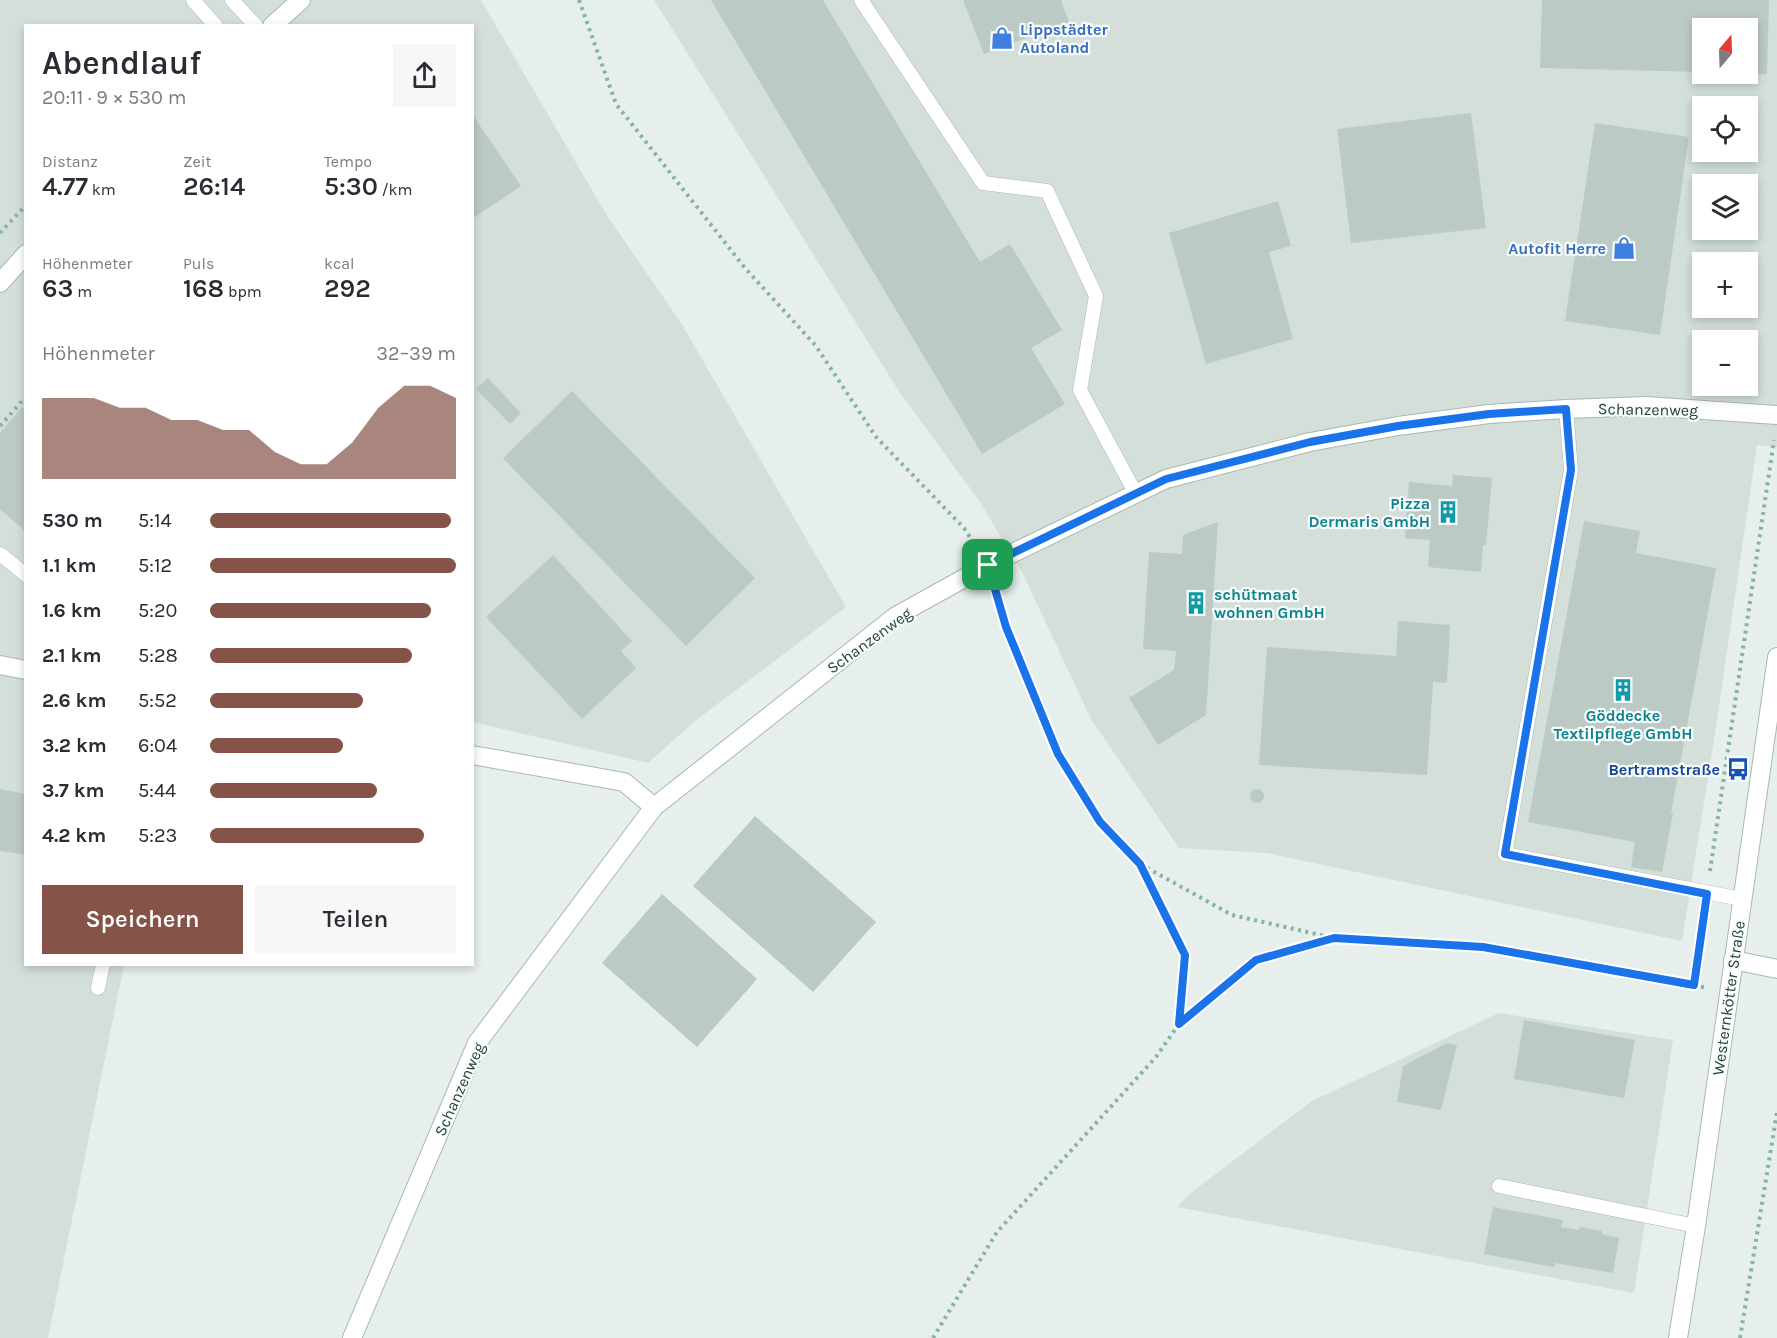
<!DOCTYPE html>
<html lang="de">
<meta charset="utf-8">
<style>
body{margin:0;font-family:Karla,sans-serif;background:#f7f7f7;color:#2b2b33;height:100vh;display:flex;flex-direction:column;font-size:22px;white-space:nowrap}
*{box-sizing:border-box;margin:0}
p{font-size:20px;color:#7c7c81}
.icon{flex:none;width:33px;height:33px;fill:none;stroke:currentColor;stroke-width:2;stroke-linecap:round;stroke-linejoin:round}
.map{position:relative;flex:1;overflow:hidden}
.sheet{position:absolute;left:24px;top:24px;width:450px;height:942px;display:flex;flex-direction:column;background:#fff;border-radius:0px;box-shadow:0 3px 9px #0003}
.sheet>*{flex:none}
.needle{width:39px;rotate:19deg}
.controls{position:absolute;left:1692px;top:18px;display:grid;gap:12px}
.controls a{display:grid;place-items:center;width:66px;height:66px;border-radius:0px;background:#fff;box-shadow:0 3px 9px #0003;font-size:30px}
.pin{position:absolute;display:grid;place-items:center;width:51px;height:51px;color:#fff;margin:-26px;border-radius:12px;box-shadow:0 3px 9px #0006}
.round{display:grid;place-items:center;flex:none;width:63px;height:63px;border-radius:0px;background:#f7f7f7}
.headline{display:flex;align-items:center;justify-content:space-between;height:102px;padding:0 18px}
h1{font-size:33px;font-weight:600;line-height:45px}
.metrics{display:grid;grid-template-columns:repeat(3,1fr);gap:9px;height:102px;padding:6px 18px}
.metrics div{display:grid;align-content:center}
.metrics b{font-size:26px;font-weight:600}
.metrics small{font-size:16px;font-weight:400}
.metrics p{font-size:16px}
.chart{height:168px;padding:12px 18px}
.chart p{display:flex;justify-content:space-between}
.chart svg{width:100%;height:108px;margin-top:6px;fill:#855347;opacity:.7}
.primary-button{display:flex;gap:12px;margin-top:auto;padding:12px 18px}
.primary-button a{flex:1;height:69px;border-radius:0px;background:#855347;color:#fff;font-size:24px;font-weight:600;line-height:69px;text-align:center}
.primary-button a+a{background:#f7f7f7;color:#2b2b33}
ul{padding:0 18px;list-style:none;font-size:20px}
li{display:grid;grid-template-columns:96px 72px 1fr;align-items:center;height:45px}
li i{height:15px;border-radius:8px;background:#855347}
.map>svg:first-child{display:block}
.built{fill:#d4dfda;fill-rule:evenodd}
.building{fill:#bbcac4}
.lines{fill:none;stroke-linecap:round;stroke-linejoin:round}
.service-casing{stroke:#a8b8b2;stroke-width:15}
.minor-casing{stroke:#a8b8b2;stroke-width:20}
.tertiary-casing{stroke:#a8b8b2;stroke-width:20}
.path{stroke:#86b3a5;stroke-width:4;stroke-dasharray:3 4.5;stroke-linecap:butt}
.service{stroke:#fff;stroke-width:14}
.minor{stroke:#fff;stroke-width:18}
.tertiary{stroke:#fff;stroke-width:18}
.route-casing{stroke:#fff;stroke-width:12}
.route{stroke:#1a73e8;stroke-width:8}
.labels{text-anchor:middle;stroke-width:4.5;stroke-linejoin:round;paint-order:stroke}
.shop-label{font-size:16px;font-weight:bold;fill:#366cbe;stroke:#f7fbf9;text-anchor:start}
.street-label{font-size:16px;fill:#24423a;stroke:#f7fbf9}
.culture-label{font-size:16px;font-weight:bold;fill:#0d838f;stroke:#f7fbf9;text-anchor:end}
.transit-label{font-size:16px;font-weight:bold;fill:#164399;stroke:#f7fbf9;text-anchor:end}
</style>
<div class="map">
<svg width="1777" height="1338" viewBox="0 0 1777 1338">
<rect width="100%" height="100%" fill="#e6efeb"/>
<!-- built -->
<g class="built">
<path d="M0 0H481L606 214 681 323 846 607 695 721 648 763 473 722 472 26H26V964L124 965 48 1338H0Z"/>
<path d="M654 0H1777V447L1757 445 1716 727 1682 941 1267 853 1179 848 1091 719 1023 574 980 502 898 390ZM1702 28H1748V74H1702ZM1702 106H1748V152H1702ZM1702 184H1748V230H1702ZM1702 262H1748V308H1702ZM1702 340H1748V386H1702Z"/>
<path d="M1499 1013 1673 1040 1634 1293 1177 1207 1192 1192 1312 1101Z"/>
</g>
<!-- building -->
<g class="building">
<path d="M711 0H823L980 262 1010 244 1062 330 1031 348 1065 404 982 454Z"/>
<path d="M963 0H1061L1069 22 984 54Z"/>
<path d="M1542 0H1769L1767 74H1748V28H1702V72L1540 68Z"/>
<path d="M1471 113 1486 228 1351 243 1337 129Z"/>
<path d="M472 114 521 186 472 219Z"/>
<path d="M1595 123 1689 137 1660 335 1565 321Z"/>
<path d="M1278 201 1291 246 1269 252 1293 339 1206 364 1169 233Z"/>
<path d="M488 378 521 413 510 424 476 389Z"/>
<path d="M572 391 755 578 686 646 503 458Z"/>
<path d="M22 407 26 410V532L0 509V433Z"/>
<path d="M1453 475 1492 478 1486 545H1483L1481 572 1428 567 1430 540 1405 538 1409 482 1452 486Z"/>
<path d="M1584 521 1640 531 1636 553 1716 568 1671 813H1673L1662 872 1631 867 1635 842 1528 822Z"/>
<path d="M1218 522 1206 715 1158 745 1129 698 1174 670 1176 651 1143 649 1149 552 1182 554 1183 535Z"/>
<path d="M553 555 632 641 621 651 636 668 582 719 486 617Z"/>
<path d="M1398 621 1450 625 1447 683 1433 682 1427 775 1259 765 1267 647 1396 656Z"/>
<path d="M0 789 26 794V855L0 851Z"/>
<circle cx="1257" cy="796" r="7"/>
<path d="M755 816 876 922 813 992 693 886Z"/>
<path d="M662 894 757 979 697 1047 602 963Z"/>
<path d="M1524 1020 1635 1040 1624 1098 1514 1079Z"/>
<path d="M1447 1043 1457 1045 1441 1110 1397 1102 1403 1066Z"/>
<path d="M1493 1207 1563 1220 1561 1227 1579 1230 1580 1227 1602 1231V1234L1619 1238 1613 1273 1555 1263 1554 1267 1484 1254Z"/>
</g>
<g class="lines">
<!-- service casing -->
<g class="service-casing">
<g id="service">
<path d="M193 0 216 26"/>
<path d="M232 0 256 26"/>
<path d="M861 0 983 183 1047 191 1096 296 1080 390 1136 494"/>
<path d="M1566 409 1571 470 1505 854 1742 899"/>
<path d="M0 554 26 575"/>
<path d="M98 988 103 964"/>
<path d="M1499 1186 1696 1226"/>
</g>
</g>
<!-- minor casing -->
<g class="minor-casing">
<g id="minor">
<path d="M272 26 301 0"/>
<path d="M0 283 26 254"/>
<path d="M0 665 26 670"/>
<path d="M472 755 624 782 654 807"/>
<path d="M1733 960 1777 969"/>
<path d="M352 1338 477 1043 654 807 896 616 988 565 1166 479 1310 442 1398 426 1489 414 1566 409 1646 406 1777 415"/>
</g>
</g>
<!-- tertiary casing -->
<g class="tertiary-casing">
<path id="tertiary" d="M1678 1338 1696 1226 1777 657"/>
</g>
<!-- path -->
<g class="path">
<path d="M579 0 616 104 745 268 816 346 876 437 964 528 975 545"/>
<path d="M0 233 26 205"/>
<path d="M0 426 22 401 26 404"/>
<path d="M995 589 1007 627 1058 754 1100 822 1140 864 1232 915 1334 938"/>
<path d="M1140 865 1185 955 1179 1024"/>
<path d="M1710 871 1774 440"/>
<path d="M1693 985 1704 915"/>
<path d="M933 1338 997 1232 1156 1057 1179 1024 1256 960 1334 938 1483 947 1708 988"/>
<path d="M1740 1338 1777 1112"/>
</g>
<!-- service -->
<use href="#service" class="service"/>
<!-- minor -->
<use href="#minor" class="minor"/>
<!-- tertiary -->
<use href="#tertiary" class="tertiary"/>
</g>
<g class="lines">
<!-- route casing -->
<g class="route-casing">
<path id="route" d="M1566 409 1571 470 1505 854 1707 894 1694 985 1483 947 1334 938 1256 960 1179 1024 1185 955 1140 864 1100 822 1058 754 1006 627 988 565 1166 479 1310 442 1398 426 1489 414Z"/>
</g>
<!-- route -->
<use href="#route" class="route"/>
</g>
<!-- icons -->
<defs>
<g id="shop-bare" transform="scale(1.8)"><path d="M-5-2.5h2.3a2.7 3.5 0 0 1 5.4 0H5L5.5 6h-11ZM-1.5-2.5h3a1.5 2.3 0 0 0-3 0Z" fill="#3f7fe0" stroke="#f7fbf9" stroke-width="2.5" paint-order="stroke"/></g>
<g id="building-bare" transform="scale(1.8)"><path d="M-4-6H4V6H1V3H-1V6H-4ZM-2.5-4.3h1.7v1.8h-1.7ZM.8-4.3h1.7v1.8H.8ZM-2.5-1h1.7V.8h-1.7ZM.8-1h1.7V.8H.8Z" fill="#0f9aa8" stroke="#f7fbf9" stroke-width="2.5" paint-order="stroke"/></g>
<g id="bus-bare" transform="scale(1.8)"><path d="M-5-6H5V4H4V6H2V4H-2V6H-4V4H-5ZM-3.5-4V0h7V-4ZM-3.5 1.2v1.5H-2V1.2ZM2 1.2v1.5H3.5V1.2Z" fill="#1a4fb4" stroke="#f7fbf9" stroke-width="2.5" paint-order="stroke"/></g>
</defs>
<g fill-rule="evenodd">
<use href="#shop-bare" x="1002" y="38"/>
<use href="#shop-bare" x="1624" y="248"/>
<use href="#building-bare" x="1448" y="512"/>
<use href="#building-bare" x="1196" y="603"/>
<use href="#building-bare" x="1623" y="690"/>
<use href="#bus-bare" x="1738" y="769"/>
</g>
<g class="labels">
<!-- shop labels -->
<g class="shop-label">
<text x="1020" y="35">Lippstädter<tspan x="1020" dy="18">Autoland</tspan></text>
<text x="1606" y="254" text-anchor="end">Autofit Herre</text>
</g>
<!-- street labels -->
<g class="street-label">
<text transform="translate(1648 409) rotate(1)" y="6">Schanzenweg</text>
<text transform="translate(869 640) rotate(-36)" y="6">Schanzenweg</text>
<text transform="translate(1728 998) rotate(-82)" y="6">Westernkötter Straße</text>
<text transform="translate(459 1089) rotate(-66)" y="6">Schanzenweg</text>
</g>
<!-- culture labels -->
<g class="culture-label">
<text x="1430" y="509">Pizza<tspan x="1430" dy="18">Dermaris GmbH</tspan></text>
<text x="1214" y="600" text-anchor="start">schütmaat<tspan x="1214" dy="18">wohnen GmbH</tspan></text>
<text x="1623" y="721" text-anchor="middle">Göddecke<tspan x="1623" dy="18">Textilpflege GmbH</tspan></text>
</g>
<!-- transit labels -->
<g class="transit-label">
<text x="1720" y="775">Bertramstraße</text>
</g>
</g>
</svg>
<div class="controls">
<a><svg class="needle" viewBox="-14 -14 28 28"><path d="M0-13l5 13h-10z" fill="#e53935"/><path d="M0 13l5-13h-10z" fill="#7c7c81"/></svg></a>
<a><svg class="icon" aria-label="locate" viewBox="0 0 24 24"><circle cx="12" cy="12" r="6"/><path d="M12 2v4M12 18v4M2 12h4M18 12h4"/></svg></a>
<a><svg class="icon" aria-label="layers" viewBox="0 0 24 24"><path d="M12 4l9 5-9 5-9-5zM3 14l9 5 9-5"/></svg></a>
<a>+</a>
<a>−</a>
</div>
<div class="pin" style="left:988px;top:565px;background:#1e9e55"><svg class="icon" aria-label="arrive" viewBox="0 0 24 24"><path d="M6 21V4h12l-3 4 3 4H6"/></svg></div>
<section class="sheet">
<div class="headline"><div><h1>Abendlauf</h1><p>20:11 · 9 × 530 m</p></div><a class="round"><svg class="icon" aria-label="share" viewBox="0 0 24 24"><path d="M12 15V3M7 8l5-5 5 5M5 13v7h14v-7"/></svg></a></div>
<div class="metrics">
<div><p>Distanz</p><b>4.77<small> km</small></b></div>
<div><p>Zeit</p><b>26:14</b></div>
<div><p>Tempo</p><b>5:30<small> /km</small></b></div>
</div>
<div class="metrics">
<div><p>Höhenmeter</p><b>63<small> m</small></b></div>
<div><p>Puls</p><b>168<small> bpm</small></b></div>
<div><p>kcal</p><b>292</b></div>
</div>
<div class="chart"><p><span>Höhenmeter</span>32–39 m</p>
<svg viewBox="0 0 160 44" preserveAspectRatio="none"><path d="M0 44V11L10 11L20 11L30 15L40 15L50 20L60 20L70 24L80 24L90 33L100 38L110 38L120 29L130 15L140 6L150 6L160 11V44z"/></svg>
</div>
<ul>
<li><b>530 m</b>5:14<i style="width:98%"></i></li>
<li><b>1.1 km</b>5:12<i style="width:100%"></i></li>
<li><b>1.6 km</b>5:20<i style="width:90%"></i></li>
<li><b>2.1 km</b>5:28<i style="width:82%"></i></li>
<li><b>2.6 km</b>5:52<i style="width:62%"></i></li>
<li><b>3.2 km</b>6:04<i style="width:54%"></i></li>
<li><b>3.7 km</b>5:44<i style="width:68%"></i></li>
<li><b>4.2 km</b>5:23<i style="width:87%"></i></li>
</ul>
<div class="primary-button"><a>Speichern</a><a>Teilen</a></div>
</section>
</div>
